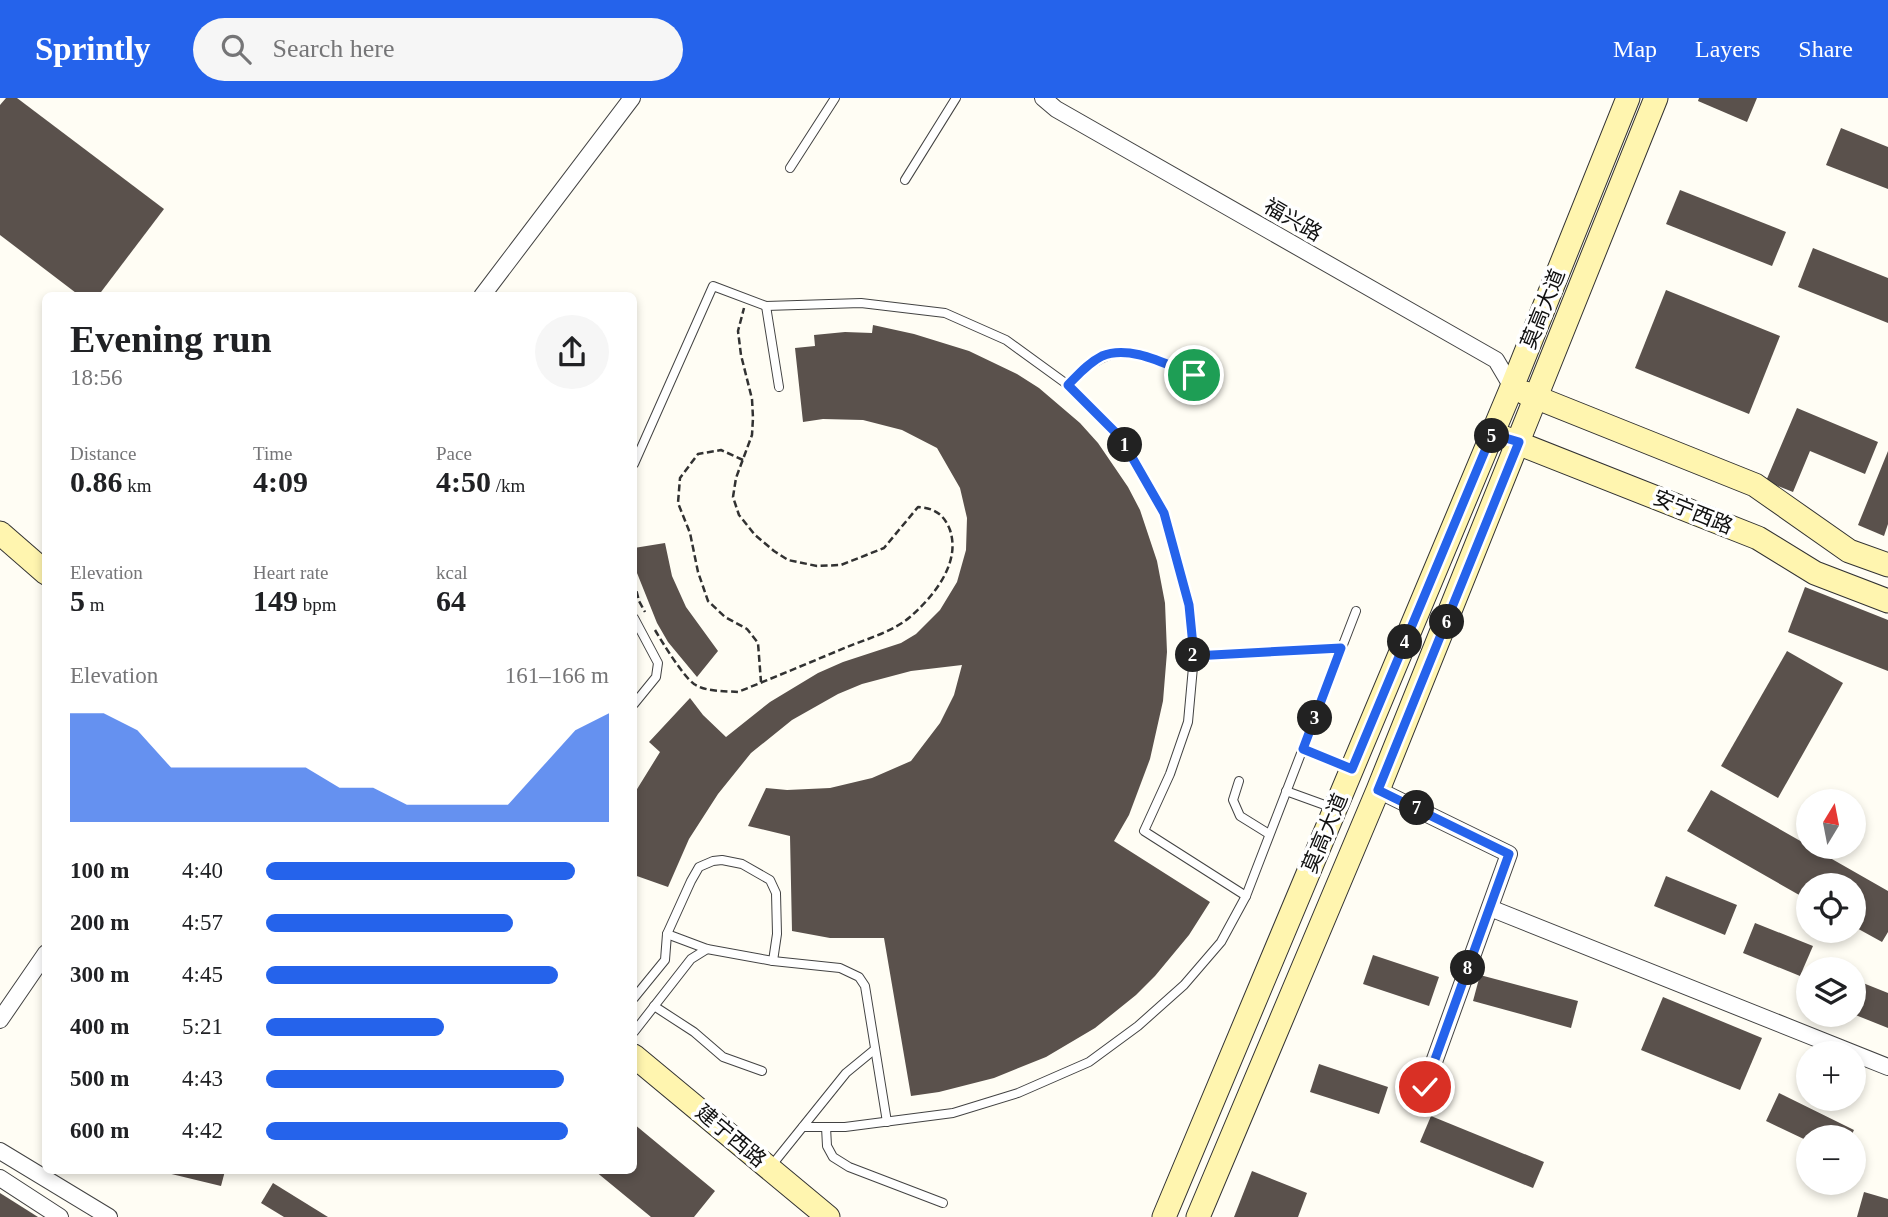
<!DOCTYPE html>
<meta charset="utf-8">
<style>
body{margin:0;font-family:"Times New Roman","Noto Sans SC",serif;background:#f6f6f6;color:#202124;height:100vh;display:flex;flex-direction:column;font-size:26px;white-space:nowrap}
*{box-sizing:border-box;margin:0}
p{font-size:23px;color:#757577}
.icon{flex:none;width:38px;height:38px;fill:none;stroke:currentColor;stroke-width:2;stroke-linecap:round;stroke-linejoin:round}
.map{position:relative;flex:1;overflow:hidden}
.side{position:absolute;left:42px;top:194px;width:595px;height:882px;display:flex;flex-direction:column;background:#fff;border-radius:10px;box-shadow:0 4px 10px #0003}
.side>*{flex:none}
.needle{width:46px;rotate:10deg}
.fabs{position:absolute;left:1796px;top:691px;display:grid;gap:14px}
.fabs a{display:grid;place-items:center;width:70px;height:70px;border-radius:50%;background:#fff;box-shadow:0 4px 10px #0003;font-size:35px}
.pin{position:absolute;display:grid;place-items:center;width:60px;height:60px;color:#fff;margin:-30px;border:4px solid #fff;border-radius:50%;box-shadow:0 2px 7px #0007}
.km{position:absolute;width:35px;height:35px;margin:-18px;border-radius:50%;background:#222;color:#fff;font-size:19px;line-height:35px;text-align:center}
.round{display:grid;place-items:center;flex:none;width:74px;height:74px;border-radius:37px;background:#f6f6f6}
.head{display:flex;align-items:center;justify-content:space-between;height:119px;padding:0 28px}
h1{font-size:38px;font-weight:700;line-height:52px}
.stats{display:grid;grid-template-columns:repeat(3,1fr);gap:10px;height:119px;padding:7px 28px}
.stats div{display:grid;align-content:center}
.stats b{font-size:30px;font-weight:700}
.stats small{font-size:19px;font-weight:400}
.stats p{font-size:19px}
.chart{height:196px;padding:14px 28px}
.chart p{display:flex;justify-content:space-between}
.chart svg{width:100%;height:126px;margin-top:7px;fill:#2563eb;opacity:.7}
ul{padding:0 28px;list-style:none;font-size:23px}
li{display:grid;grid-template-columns:112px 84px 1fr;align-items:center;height:52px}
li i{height:18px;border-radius:9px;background:#2563eb}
header{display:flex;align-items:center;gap:42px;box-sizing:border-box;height:98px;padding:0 35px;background:#2563eb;color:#fff}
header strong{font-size:33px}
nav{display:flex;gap:38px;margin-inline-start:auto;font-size:24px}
.search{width:490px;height:63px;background:#f6f6f6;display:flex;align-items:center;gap:18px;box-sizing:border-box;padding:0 24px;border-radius:38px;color:#757577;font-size:26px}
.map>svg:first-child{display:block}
.building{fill:#5a514c}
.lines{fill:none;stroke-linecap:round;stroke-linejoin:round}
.lane-casing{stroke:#434343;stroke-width:10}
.street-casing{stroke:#434343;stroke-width:18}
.secondary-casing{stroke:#323232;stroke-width:25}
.path{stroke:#323232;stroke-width:2.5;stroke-dasharray:7 3.5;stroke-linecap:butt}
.lane{stroke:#fff;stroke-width:8}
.street{stroke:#fff;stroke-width:16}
.secondary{stroke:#fff5af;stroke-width:23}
.route-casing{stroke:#fff;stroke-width:14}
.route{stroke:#2563eb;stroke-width:9}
.labels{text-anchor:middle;stroke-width:7;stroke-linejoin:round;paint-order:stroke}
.street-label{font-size:21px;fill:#101010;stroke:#fff}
</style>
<header>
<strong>Sprintly</strong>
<div class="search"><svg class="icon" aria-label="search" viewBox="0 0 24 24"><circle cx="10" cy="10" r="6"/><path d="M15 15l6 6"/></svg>Search here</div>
<nav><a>Map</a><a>Layers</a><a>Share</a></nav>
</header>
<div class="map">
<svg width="1888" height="1119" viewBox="0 0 1888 1119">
<rect width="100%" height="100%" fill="#fffdf4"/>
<!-- building -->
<g class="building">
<path d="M6 0H17L164 111 98 198H80L0 137V7Z"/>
<path d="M1699 0H1757L1747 24 1698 3Z"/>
<path d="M1841 30 1888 49V91L1826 67Z"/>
<path d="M1680 92 1786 134 1772 168 1666 126Z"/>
<path d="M1813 150 1888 180V225L1798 189Z"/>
<path d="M1666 192 1780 238 1749 316 1635 270Z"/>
<path d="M873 227 914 236 969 253 1017 276 1039 290 1080 325 1098 345 1128 389 1140 412 1157 463 1165 505 1167 554 1163 603 1150 661 1129 717 1114 743 1210 804 1189 837 1155 878 1136 897 1095 930 1046 959 994 980 939 994 911 998 884 840H830L792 833 790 738 748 728 766 690 787 692 830 690 872 680 911 663 940 625 954 597 962 567 911 573 862 586 838 596 792 622 751 655 718 696 689 741 668 789 634 777V696L660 654 649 644 690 600 703 617 726 639 770 604 818 575 843 564 901 545 916 536 940 512 957 484 966 452 967 420 960 390 937 350 902 332 863 322 823 321 803 324 795 250 815 248 814 237 845 234 872 235Z"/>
<path d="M1797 310 1878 344 1865 376 1810 353 1793 394 1766 383Z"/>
<path d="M1888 353V426L1884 438 1858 427Z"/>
<path d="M665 445 672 478 686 509 718 553 697 579 668 544 657 525 635 470 634 450Z"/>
<path d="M1805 489 1888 522V573L1788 534Z"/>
<path d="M1787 553 1843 585 1778 700 1721 668Z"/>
<path d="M1711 692 1888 793V834L1882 844 1853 828V788H1808V802L1687 733Z"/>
<path d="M1666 778 1737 807 1725 837 1654 808Z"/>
<path d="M1755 825 1813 848 1800 878 1743 855Z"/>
<path d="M1373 857 1439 879 1429 908 1363 886Z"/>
<path d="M1480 877 1578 903 1571 930 1473 903Z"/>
<path d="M1853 881 1888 895V930L1853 916Z"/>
<path d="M1663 899 1762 940 1740 992 1641 952Z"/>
<path d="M1319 966 1388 989 1379 1016 1310 994Z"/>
<path d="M1779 995 1854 1032 1850 1040H1808V1043L1766 1023Z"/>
<path d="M1431 1018 1544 1064 1533 1090 1420 1044Z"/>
<path d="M634 1026 715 1093 694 1119H651L595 1073H634Z"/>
<path d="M159 1073H225L221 1088Z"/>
<path d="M1252 1073 1307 1095 1298 1119H1234Z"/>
<path d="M273 1085 328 1119H284L261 1105Z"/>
<path d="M1864 1094 1888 1101V1119H1857Z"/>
<path d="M0 1095 38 1119H0Z"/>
</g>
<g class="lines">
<!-- lane casing -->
<g class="lane-casing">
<g id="lane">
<path d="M790 70 835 0"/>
<path d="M905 82 956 0"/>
<path d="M766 208 779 289"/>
<path d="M1068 287C1117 236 1135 256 1194 277"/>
<path d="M634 366 713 188 766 208 861 205 945 215 1006 242 1068 287 1121 339 1164 415 1189 507 1194 558 1188 624 1170 676 1144 733 1246 798"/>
<path d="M634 520 658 565 656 579 634 606"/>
<path d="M1194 558 1341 550"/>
<path d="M1302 651 1349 670"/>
<path d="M1239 683 1233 702 1240 718 1269 736"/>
<path d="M1286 693 1333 710"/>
<path d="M667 836 707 851 773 863 840 870 859 879 865 888 887 1024"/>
<path d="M634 900 665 862 667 836 691 783 699 769 713 763 722 762 742 766 770 782 776 795 777 836 773 863"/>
<path d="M654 908 694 934 723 959 762 973"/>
<path d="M634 934 691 861 707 851"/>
<path d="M803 1029H845L953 1015 1018 995 1089 964 1138 928 1184 887 1221 844 1246 798 1356 513"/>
<path d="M826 1029 827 1048 833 1059 849 1069 943 1105"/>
<path d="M772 1067 846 975 874 952"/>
</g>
</g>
<!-- street casing -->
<g class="street-casing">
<g id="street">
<path d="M1043 0 1056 11 1496 262 1512 289"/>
<path d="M482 198 632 0"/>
<path d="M1378 692 1509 756 1425 989"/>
<path d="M1490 810 1888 969"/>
<path d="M0 922 46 855"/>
<path d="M0 1053 109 1119"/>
<path d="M0 1080 60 1119"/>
</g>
</g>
<!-- secondary casing -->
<g class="secondary-casing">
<g id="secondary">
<path d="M1525 295 1755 387 1849 453 1888 467"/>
<path d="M1505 340 1758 440 1815 475 1888 503"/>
<path d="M0 435 46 475"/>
<path d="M634 958 828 1119"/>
<path d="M1164 1119 1512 289 1628 0"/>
<path d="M1198 1119 1378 692 1656 0"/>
</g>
</g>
<!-- path -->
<g class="path">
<path d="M743 362 721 352 698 356 680 380 678 405 690 435 698 474 708 503 725 519 747 531 758 545 761 584"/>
<path d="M634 483 639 503 645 514"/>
<path d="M655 532C662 544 683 578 694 586 706 594 725 593 738 594 775 579 811 564 847 549 867 541 894 533 910 519 934 498 961 465 950 432 944 416 934 410 918 409L884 450 841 467 817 468 788 462 774 453 755 437 739 417 733 399 736 380 752 337 753 320 752 301 741 257 738 233 744 210"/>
</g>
<!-- lane -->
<use href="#lane" class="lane"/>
<!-- street -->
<use href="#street" class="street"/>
<!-- secondary -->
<use href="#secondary" class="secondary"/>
</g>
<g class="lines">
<!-- route casing -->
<g class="route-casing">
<path id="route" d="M1194 277C1167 267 1130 246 1102 258 1088 265 1078 277 1068 287L1121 340 1164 415 1189 507 1194 558 1341 550 1303 651 1352 671 1492 336 1519 344 1378 692 1509 756 1425 989"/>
</g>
<!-- route -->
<use href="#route" class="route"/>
</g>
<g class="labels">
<!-- street labels -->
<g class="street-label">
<text transform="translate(1293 122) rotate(30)" y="7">福兴路</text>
<text transform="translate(1543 211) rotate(-68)" y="7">莫高大道</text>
<text transform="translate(1693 414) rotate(22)" y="7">安宁西路</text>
<text transform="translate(1325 735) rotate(-67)" y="7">莫高大道</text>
<text transform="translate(731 1038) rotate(40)" y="7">建宁西路</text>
</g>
</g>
</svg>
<div class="fabs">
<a><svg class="needle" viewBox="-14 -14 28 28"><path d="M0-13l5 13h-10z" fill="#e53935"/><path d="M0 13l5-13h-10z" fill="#757577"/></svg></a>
<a><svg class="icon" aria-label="locate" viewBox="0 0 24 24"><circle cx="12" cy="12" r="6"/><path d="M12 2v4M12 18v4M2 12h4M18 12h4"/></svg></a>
<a><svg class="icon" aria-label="layers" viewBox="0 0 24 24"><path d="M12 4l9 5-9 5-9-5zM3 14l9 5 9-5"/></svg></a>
<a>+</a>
<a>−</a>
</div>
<div class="pin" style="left:1194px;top:277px;background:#1e9e55"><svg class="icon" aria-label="arrive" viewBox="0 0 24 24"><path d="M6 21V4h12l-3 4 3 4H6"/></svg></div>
<div class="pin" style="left:1425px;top:989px;background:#d93025"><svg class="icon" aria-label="check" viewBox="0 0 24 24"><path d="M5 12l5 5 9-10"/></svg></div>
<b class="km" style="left:1125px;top:347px">1</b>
<b class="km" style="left:1193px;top:557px">2</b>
<b class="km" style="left:1315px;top:620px">3</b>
<b class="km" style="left:1405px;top:544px">4</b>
<b class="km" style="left:1492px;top:338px">5</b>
<b class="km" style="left:1447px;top:524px">6</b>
<b class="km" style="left:1417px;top:710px">7</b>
<b class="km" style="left:1468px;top:870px">8</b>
<section class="side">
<div class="head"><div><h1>Evening run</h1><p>18:56</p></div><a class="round"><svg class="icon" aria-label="share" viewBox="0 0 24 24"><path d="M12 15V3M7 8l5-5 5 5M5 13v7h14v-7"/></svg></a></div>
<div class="stats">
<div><p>Distance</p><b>0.86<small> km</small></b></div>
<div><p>Time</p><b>4:09</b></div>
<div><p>Pace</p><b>4:50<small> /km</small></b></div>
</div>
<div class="stats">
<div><p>Elevation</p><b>5<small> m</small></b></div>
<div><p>Heart rate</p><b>149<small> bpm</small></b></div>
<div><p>kcal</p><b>64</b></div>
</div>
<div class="chart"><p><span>Elevation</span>161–166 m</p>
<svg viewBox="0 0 160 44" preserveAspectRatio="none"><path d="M0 44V6L10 6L20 12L30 25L40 25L50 25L60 25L70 25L80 32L90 32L100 38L110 38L120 38L130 38L140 25L150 12L160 6V44z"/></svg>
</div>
<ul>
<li><b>100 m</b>4:40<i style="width:90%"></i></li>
<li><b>200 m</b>4:57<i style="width:72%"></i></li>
<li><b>300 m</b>4:45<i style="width:85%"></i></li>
<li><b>400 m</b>5:21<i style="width:52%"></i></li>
<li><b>500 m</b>4:43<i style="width:87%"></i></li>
<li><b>600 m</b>4:42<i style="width:88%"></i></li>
</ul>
</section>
</div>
